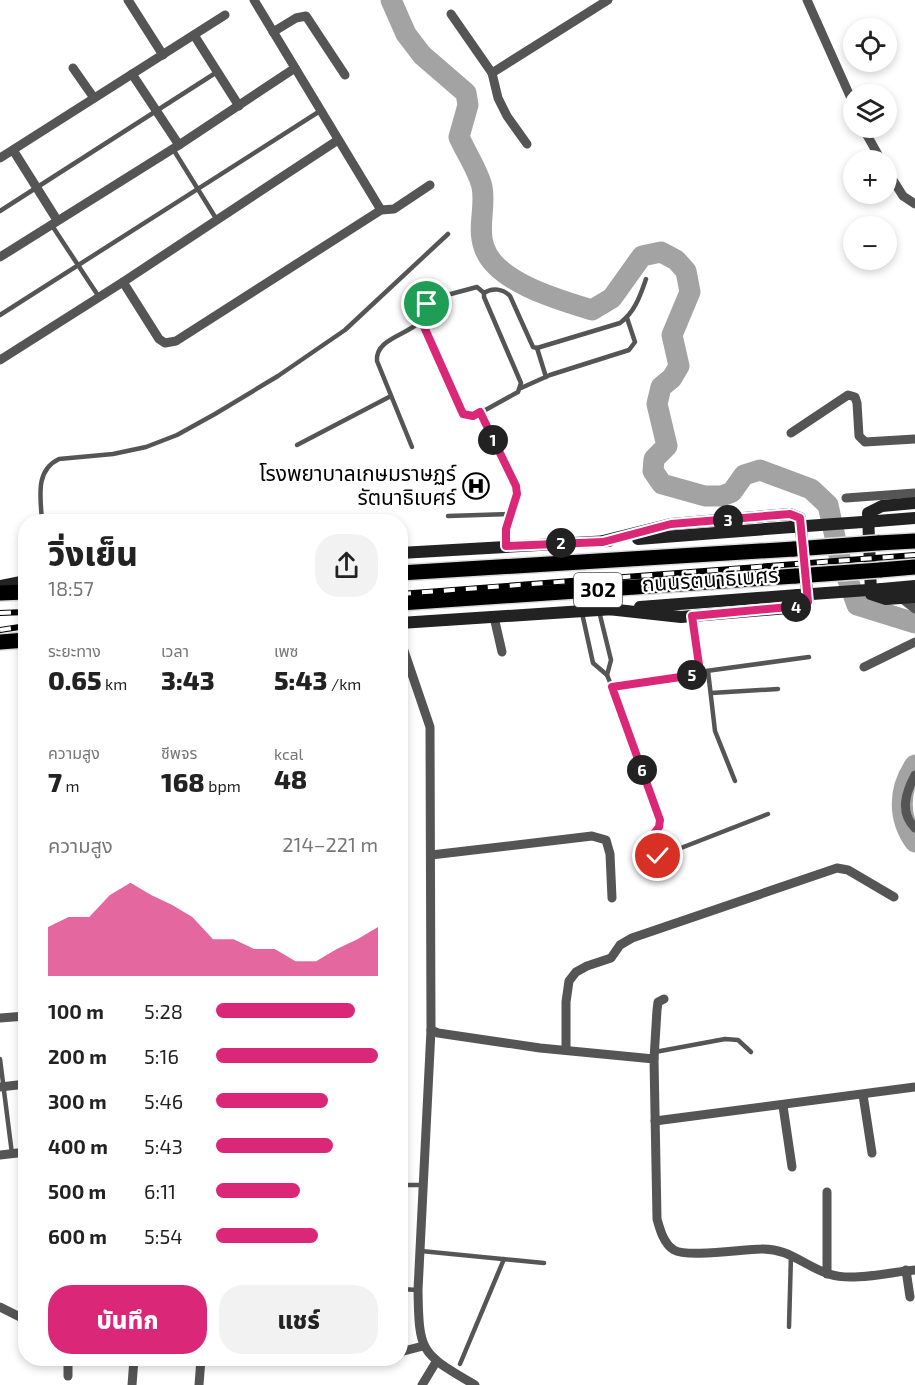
<!DOCTYPE html>
<html lang="th">
<meta charset="utf-8">
<style>
body{margin:0;font-family:"Exo 2","Noto Sans Thai",sans-serif;background:#f2f2f2;color:#222;height:100vh;display:flex;flex-direction:column;font-size:22px;white-space:nowrap}
*{box-sizing:border-box;margin:0}
p{font-size:20px;color:#767676}
.icon{flex:none;width:33px;height:33px;fill:none;stroke:currentColor;stroke-width:2;stroke-linecap:round;stroke-linejoin:round}
.map{position:relative;flex:1;overflow:hidden}
.drawer{position:absolute;left:18px;top:514px;width:390px;height:852px;display:flex;flex-direction:column;background:#fff;border-radius:24px;box-shadow:0 3px 9px #0003}
.drawer>*{flex:none}
.controls{position:absolute;left:843px;top:18px;display:grid;gap:12px}
.controls a{display:grid;place-items:center;width:54px;height:54px;border-radius:50%;background:#fff;box-shadow:0 3px 9px #0003;font-size:30px}
.pin{position:absolute;display:grid;place-items:center;width:51px;height:51px;color:#fff;margin:-26px;border:3px solid #fff;border-radius:50%;box-shadow:0 2px 6px #0007}
.km{position:absolute;width:30px;height:30px;margin:-15px;border-radius:50%;background:#222;color:#fff;font-size:16px;line-height:30px;text-align:center}
.round{display:grid;place-items:center;flex:none;width:63px;height:63px;border-radius:24px;background:#f2f2f2}
.head{display:flex;align-items:center;justify-content:space-between;height:102px;padding:0 30px}
h1{font-size:33px;font-weight:800;line-height:45px}
.figures{display:grid;grid-template-columns:repeat(3,1fr);gap:9px;height:102px;padding:6px 30px}
.figures div{display:grid;align-content:center}
.figures b{font-size:26px;font-weight:800}
.figures small{font-size:16px;font-weight:400}
.figures p{font-size:16px}
.chart{height:168px;padding:12px 30px}
.chart p{display:flex;justify-content:space-between}
.chart svg{width:100%;height:108px;margin-top:6px;fill:#db2777;opacity:.7}
.primary-button{display:flex;gap:12px;margin-top:auto;padding:12px 30px}
.primary-button a{flex:1;height:69px;border-radius:24px;background:#db2777;color:#fff;font-size:24px;font-weight:800;line-height:69px;text-align:center}
.primary-button a+a{background:#f2f2f2;color:#222}
ul{padding:0 30px;list-style:none;font-size:20px}
li{display:grid;grid-template-columns:96px 72px 1fr;align-items:center;height:45px}
li i{height:15px;border-radius:8px;background:#db2777}
.map>svg:first-child{display:block}
.lines{fill:none;stroke-linecap:round;stroke-linejoin:round}
.river{stroke:#a3a3a3;stroke-width:21}
.primary-casing{stroke:#dbdbdb;stroke-width:18}
.lane{stroke:#555;stroke-width:4.5}
.street{stroke:#555;stroke-width:9}
.secondary{stroke:#222;stroke-width:12}
.primary{stroke:#000;stroke-width:15}
.rail-casing{stroke:#000;stroke-width:6}
.rail{stroke:#fff;stroke-width:4;stroke-dasharray:11;stroke-linecap:butt}
.primary-bridge-casing{stroke:#dbdbdb;stroke-width:18;stroke-linecap:butt}
.secondary-bridge{stroke:#222;stroke-width:12}
.primary-bridge{stroke:#000;stroke-width:15}
.route-casing{stroke:#fff;stroke-width:12}
.route{stroke:#db2777;stroke-width:8}
.labels{text-anchor:middle;stroke-width:4.5;stroke-linejoin:round;paint-order:stroke}
.shield{fill:#fff;stroke:#4c4c4c;stroke-width:1.5}
.shield-label{font-size:20px;font-weight:bold;fill:#000}
.poi-label{font-size:21px;fill:#000;stroke:#fff;text-anchor:end}
.street-label{font-size:21px;fill:#000;stroke:#fff}
</style>
<div class="map">
<svg width="915" height="1385" viewBox="0 0 915 1385">
<rect width="100%" height="100%" fill="#fff"/>
<g class="lines">
<!-- river -->
<g class="river">
<path d="M391 0 406 34 422 55 466 93 468 105 459 137C465 151 479 172 482 187 486 206 477 228 484 247 495 282 559 300 592 310L612 298 642 256 661 252 676 260 686 271 690 292 672 335 679 366 672 378 661 387 657 404 667 446 654 459 653 471 662 484 705 496H722L732 492 744 475 760 470 811 489 828 505 839 555 857 605 915 623"/>
<path d="M915 765C898 790 898 818 915 842"/>
</g>
<!-- primary casing -->
<g class="primary-casing">
<g id="primary">
<path d="M878 543 915 541"/>
<path d="M880 570 915 567"/>
<path d="M400 573 794 549"/>
<path d="M0 593 26 592"/>
<path d="M400 603 796 576"/>
<path d="M0 642 26 640"/>
</g>
</g>
<!-- lane -->
<g class="lane">
<path d="M173 149 217 220"/>
<path d="M0 211 217 72"/>
<path d="M51 224 99 297"/>
<path d="M0 315 320 111"/>
<path d="M421 320 463 414 473 416 480 413"/>
<path d="M537 348 546 377"/>
<path d="M521 388 550 375 629 350 635 342 627 318"/>
<path d="M297 445 391 396"/>
<path d="M412 447 377 361C375 340 405 335 417 324 424 319 426 306 432 299L477 287 484 293"/>
<path d="M448 516 510 514"/>
<path d="M42 522C41 499 34 471 59 459L113 454 146 447 177 435 215 414 278 376 345 330 448 234"/>
<path d="M506 546V529L517 494 516 486 480 413 518 392 521 383 484 297V293C493 287 503 289 510 296L533 347 537 348 620 323C635 312 640 296 646 279"/>
<path d="M599 611 611 660 607 675"/>
<path d="M582 613 593 663 607 675 612 687 660 820 659 827 653 835 654 853 663 855 768 814"/>
<path d="M706 671 809 657"/>
<path d="M708 671 715 731 735 781"/>
<path d="M612 687 694 675 700 672 693 617"/>
<path d="M711 693 778 689"/>
<path d="M655 1052 725 1039 738 1040 751 1052"/>
<path d="M0 1059 12 1154"/>
<path d="M400 1185H423"/>
<path d="M421 1251 544 1263"/>
<path d="M400 1289 418 1290"/>
<path d="M789 1327 791 1255"/>
<path d="M460 1364 504 1259"/>
</g>
<!-- street -->
<g class="street">
<path d="M128 0 163 55"/>
<path d="M254 0 381 210"/>
<path d="M807 0 854 105"/>
<path d="M451 14 492 73 498 98 507 116 527 144"/>
<path d="M273 32 296 18 306 16 345 75"/>
<path d="M194 35 239 106"/>
<path d="M73 68 94 98"/>
<path d="M492 73 608 0"/>
<path d="M132 74 179 145"/>
<path d="M863 128 881 160"/>
<path d="M13 150 57 220"/>
<path d="M0 158 225 15"/>
<path d="M886 169 903 196 915 204"/>
<path d="M0 257 179 145 295 68"/>
<path d="M123 282 159 339 165 343 176 341 381 210 394 209 430 185"/>
<path d="M0 360 123 282 338 140"/>
<path d="M791 433 848 395 855 397 857 403 859 436 865 442 915 439"/>
<path d="M846 498 915 493"/>
<path d="M901 598 915 609"/>
<path d="M494 617 502 652"/>
<path d="M400 639 430 727 431 1030 418 1290C419 1354 421 1353 475 1385"/>
<path d="M864 667 915 642"/>
<path d="M915 775C906 792 899 812 915 828"/>
<path d="M431 855 592 836 606 840 610 854 612 898"/>
<path d="M0 1018 26 1016"/>
<path d="M431 1030 438 1033 540 1048 654 1059 657 1219C660 1230 664 1244 674 1250 688 1258 743 1249 761 1249 789 1248 804 1266 829 1274 852 1282 890 1272 915 1270"/>
<path d="M566 1050V1002L569 981 576 972 587 966 611 958 620 945 632 938 837 868 848 870 894 897"/>
<path d="M654 1059 657 1010 658 1002 664 999"/>
<path d="M0 1087 26 1084"/>
<path d="M863 1095 872 1153"/>
<path d="M783 1106 792 1167"/>
<path d="M655 1121 915 1087"/>
<path d="M0 1155 26 1152"/>
<path d="M827 1192V1274"/>
<path d="M906 1270 910 1297"/>
<path d="M0 1307 26 1320"/>
<path d="M400 1352 423 1346"/>
<path d="M68 1376V1359"/>
<path d="M132 1385 134 1359"/>
<path d="M199 1385 201 1359"/>
<path d="M422 1385 436 1362"/>
</g>
<!-- secondary -->
<g class="secondary">
<path d="M915 503 882 506 868 513 871 594 886 599 915 597"/>
<path d="M877 521 915 518"/>
<path d="M638 539 792 527"/>
<path d="M603 541 671 524 790 514 800 518 808 601 800 607 681 617 608 609"/>
<path d="M400 553 609 541"/>
<path d="M0 586 26 581"/>
<path d="M882 589 915 586"/>
<path d="M640 607 798 595"/>
<path d="M400 623 614 609"/>
</g>
<!-- primary -->
<use href="#primary" class="primary"/>
<!-- rail casing -->
<g class="rail-casing">
<g id="rail">
<path d="M400 594 915 555"/>
<path d="M0 613 26 612"/>
<path d="M0 630 26 626"/>
</g>
</g>
<!-- rail -->
<use href="#rail" class="rail"/>
<!-- primary-bridge casing -->
<g class="primary-bridge-casing">
<g id="primary-bridge">
<path d="M794 549 878 543"/>
<path d="M796 576 880 570"/>
</g>
</g>
<!-- secondary-bridge -->
<g class="secondary-bridge">
<path d="M792 527 877 521"/>
<path d="M798 595 882 589"/>
</g>
<!-- primary-bridge -->
<use href="#primary-bridge" class="primary-bridge"/>
</g>
<g class="lines">
<!-- route casing -->
<g class="route-casing">
<path id="route" d="M427 304 421 320 463 414 473 416 480 412 516 486 517 494 506 529V546L603 542 671 524 790 514 800 518 808 602 800 606 692 616 700 672 694 675 612 687 660 820 659 827 653 835 654 853 658 856"/>
</g>
<!-- route -->
<use href="#route" class="route"/>
</g>
<!-- icons -->
<defs>
<g id="hospital-ring" transform="scale(1.35)"><circle r="9.5" fill="#fff" stroke="#000" stroke-width="1.5"/><path d="M-5-5h3v3.5h4V-5h3V5h-3V1.5h-4V5h-3Z" fill="#000"/></g>
</defs>
<g fill-rule="evenodd">
<use href="#hospital-ring" x="476" y="486"/>
</g>
<g class="labels">
<!-- shield labels -->
<rect class="shield" x="574" y="573" width="48" height="34" rx="4.5"/>
<g class="shield-label">
<text x="598" y="597">302</text>
</g>
<!-- poi labels -->
<g class="poi-label">
<text x="456" y="481">โรงพยาบาลเกษมราษฏร์<tspan x="456" dy="24">รัตนาธิเบศร์</tspan></text>
</g>
<!-- street labels -->
<g class="street-label">
<text transform="translate(710 580) rotate(-4)" y="7">ถนนรัตนาธิเบศร์</text>
</g>
</g>
</svg>
<div class="controls">
<a><svg class="icon" aria-label="locate" viewBox="0 0 24 24"><circle cx="12" cy="12" r="6"/><path d="M12 2v4M12 18v4M2 12h4M18 12h4"/></svg></a>
<a><svg class="icon" aria-label="layers" viewBox="0 0 24 24"><path d="M12 4l9 5-9 5-9-5zM3 14l9 5 9-5"/></svg></a>
<a>+</a>
<a>−</a>
</div>
<div class="pin" style="left:427px;top:304px;background:#1e9e55"><svg class="icon" aria-label="arrive" viewBox="0 0 24 24"><path d="M6 21V4h12l-3 4 3 4H6"/></svg></div>
<div class="pin" style="left:658px;top:856px;background:#d93025"><svg class="icon" aria-label="check" viewBox="0 0 24 24"><path d="M5 12l5 5 9-10"/></svg></div>
<b class="km" style="left:493px;top:440px">1</b>
<b class="km" style="left:561px;top:543px">2</b>
<b class="km" style="left:728px;top:520px">3</b>
<b class="km" style="left:796px;top:607px">4</b>
<b class="km" style="left:692px;top:675px">5</b>
<b class="km" style="left:642px;top:770px">6</b>
<section class="drawer">
<div class="head"><div><h1>วิ่งเย็น</h1><p>18:57</p></div><a class="round"><svg class="icon" aria-label="share" viewBox="0 0 24 24"><path d="M12 15V3M7 8l5-5 5 5M5 13v7h14v-7"/></svg></a></div>
<div class="figures">
<div><p>ระยะทาง</p><b>0.65<small> km</small></b></div>
<div><p>เวลา</p><b>3:43</b></div>
<div><p>เพซ</p><b>5:43<small> /km</small></b></div>
</div>
<div class="figures">
<div><p>ความสูง</p><b>7<small> m</small></b></div>
<div><p>ชีพจร</p><b>168<small> bpm</small></b></div>
<div><p>kcal</p><b>48</b></div>
</div>
<div class="chart"><p><span>ความสูง</span>214–221 m</p>
<svg viewBox="0 0 160 44" preserveAspectRatio="none"><path d="M0 44V24L10 20L20 20L30 11L40 6L50 11L60 15L70 20L80 29L90 29L100 33L110 33L120 38L130 38L140 33L150 29L160 24V44z"/></svg>
</div>
<ul>
<li><b>100 m</b>5:28<i style="width:86%"></i></li>
<li><b>200 m</b>5:16<i style="width:100%"></i></li>
<li><b>300 m</b>5:46<i style="width:69%"></i></li>
<li><b>400 m</b>5:43<i style="width:72%"></i></li>
<li><b>500 m</b>6:11<i style="width:52%"></i></li>
<li><b>600 m</b>5:54<i style="width:63%"></i></li>
</ul>
<div class="primary-button"><a>บันทึก</a><a>แชร์</a></div>
</section>
</div>
